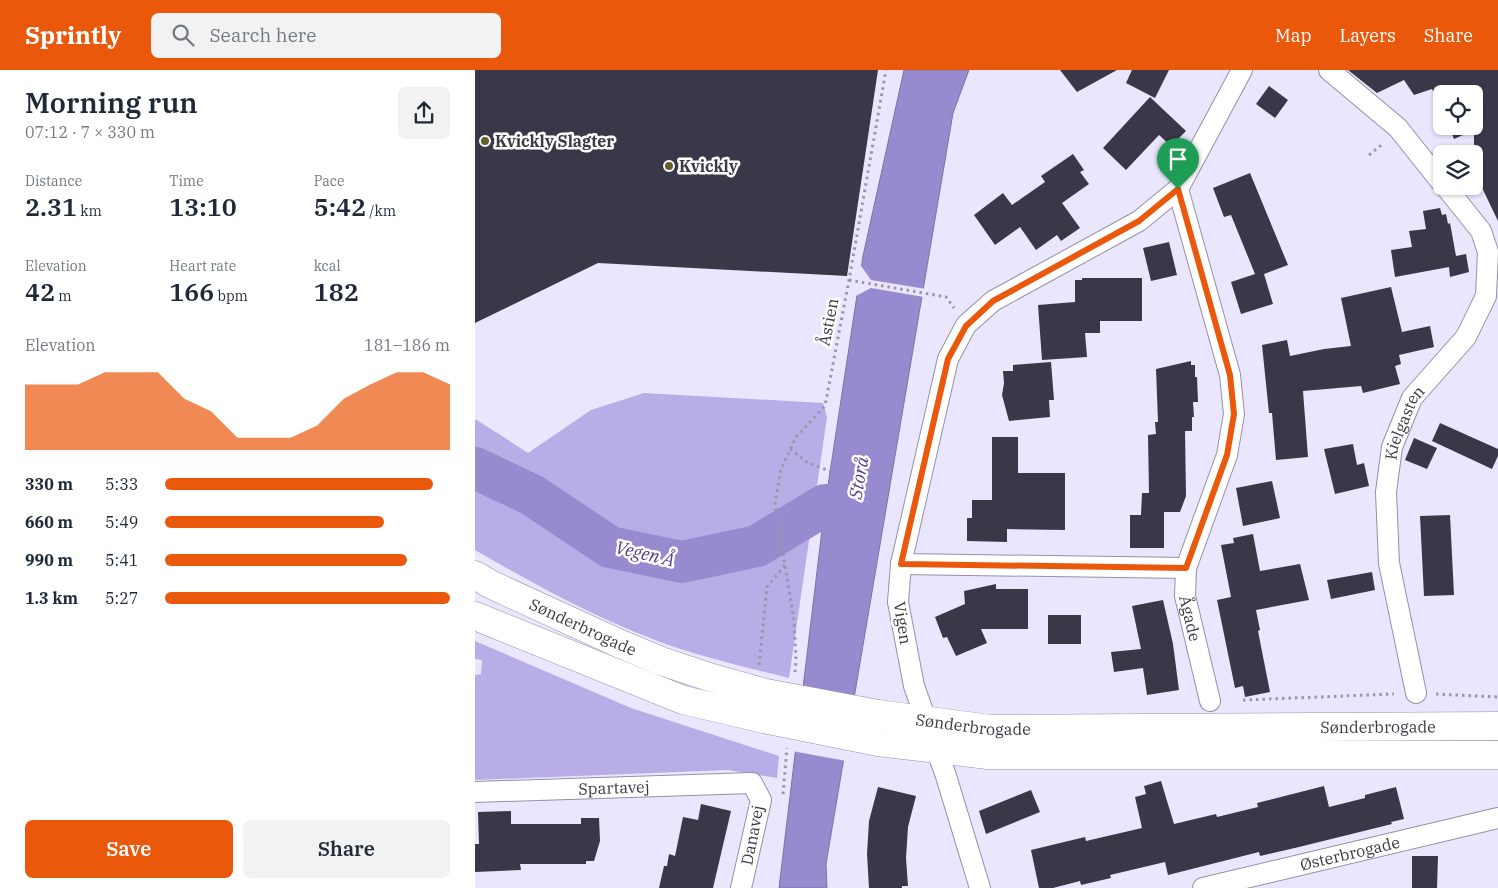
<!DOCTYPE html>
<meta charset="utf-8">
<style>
body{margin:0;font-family:"IBM Plex Serif",serif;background:#f2f2f3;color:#1f2937;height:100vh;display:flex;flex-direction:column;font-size:19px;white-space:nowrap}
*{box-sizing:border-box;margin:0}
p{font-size:16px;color:#747a83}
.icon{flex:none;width:28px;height:28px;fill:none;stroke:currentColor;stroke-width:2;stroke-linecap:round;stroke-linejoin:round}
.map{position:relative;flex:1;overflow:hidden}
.sheet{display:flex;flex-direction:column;background:#fff;width:475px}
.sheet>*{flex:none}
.controls{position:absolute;left:958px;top:15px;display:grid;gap:10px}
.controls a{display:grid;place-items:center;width:50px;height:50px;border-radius:8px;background:#fff;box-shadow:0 1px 4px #0004;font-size:25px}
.pin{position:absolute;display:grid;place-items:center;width:42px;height:42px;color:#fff;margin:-51px -21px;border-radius:50% 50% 50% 0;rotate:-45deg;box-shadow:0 0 5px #0007}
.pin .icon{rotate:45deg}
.round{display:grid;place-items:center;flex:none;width:52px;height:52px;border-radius:8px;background:#f2f2f3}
.overview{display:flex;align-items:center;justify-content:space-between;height:85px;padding:0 25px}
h1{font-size:28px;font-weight:600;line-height:38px}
.figures{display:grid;grid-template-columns:repeat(3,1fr);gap:8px;height:85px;padding:5px 25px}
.figures div{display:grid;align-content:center}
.figures b{font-size:25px;font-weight:600}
.figures small{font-size:14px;font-weight:400}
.figures p{font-size:14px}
.chart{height:140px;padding:10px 25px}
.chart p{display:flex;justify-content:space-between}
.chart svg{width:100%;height:90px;margin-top:5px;fill:#ea580c;opacity:.7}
.primary-button{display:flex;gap:10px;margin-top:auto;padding:10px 25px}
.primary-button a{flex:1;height:58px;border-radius:8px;background:#ea580c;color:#fff;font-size:20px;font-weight:600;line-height:58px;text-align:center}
.primary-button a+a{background:#f2f2f3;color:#1f2937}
ul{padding:0 25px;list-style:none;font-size:16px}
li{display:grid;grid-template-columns:80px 60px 1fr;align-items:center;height:38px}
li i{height:12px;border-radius:6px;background:#ea580c}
header{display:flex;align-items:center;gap:30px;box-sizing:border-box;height:70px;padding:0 25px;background:#ea580c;color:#fff}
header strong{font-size:24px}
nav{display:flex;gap:28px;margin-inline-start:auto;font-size:18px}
.search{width:350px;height:45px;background:#f2f2f3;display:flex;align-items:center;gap:12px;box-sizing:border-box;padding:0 18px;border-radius:8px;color:#747a83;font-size:19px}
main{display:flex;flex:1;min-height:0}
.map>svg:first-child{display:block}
.green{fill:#b9ade8}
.water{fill:#988acf;stroke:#7c72a5}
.pier{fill:#eae6fe}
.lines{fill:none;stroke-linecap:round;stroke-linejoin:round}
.river{stroke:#988acf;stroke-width:42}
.building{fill:#3a3749}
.street-casing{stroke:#9490a6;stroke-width:22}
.secondary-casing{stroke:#9490a6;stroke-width:29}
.path{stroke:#9996a7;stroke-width:3;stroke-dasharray:2.5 4;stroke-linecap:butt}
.street{stroke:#fff;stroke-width:20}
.secondary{stroke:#fff;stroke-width:28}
.secondary-bridge-casing{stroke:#9490a6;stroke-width:29;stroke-linecap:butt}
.secondary-bridge{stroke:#fff;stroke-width:28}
.route-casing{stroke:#fff;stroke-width:10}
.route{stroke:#ea580c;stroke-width:6}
.poi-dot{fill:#665d2a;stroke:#fff;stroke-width:2}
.labels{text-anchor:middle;stroke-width:5;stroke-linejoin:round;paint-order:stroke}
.poi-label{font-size:16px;font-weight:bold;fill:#3b3943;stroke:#fff;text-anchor:start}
.street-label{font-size:16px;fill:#3b3943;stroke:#fff}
.water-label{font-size:18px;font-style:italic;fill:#523a8d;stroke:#fff}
</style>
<header>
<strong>Sprintly</strong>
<div class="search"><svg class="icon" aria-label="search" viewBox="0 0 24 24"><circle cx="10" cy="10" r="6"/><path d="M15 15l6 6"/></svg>Search here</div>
<nav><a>Map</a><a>Layers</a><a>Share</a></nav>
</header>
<main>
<section class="sheet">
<div class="overview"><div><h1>Morning run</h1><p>07:12 · 7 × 330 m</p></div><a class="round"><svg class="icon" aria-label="share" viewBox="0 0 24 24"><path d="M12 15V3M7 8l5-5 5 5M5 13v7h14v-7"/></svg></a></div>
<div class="figures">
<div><p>Distance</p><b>2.31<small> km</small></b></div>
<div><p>Time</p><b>13:10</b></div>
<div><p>Pace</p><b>5:42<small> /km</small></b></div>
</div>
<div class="figures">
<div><p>Elevation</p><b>42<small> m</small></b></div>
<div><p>Heart rate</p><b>166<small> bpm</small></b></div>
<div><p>kcal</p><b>182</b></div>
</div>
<div class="chart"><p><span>Elevation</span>181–186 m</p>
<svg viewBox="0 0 160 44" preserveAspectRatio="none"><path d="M0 44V12L10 12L20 12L30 6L40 6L50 6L60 19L70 25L80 38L90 38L100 38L110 32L120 19L130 12L140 6L150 6L160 12V44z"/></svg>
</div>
<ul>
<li><b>330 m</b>5:33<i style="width:94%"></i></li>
<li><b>660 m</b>5:49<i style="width:77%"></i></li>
<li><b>990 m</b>5:41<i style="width:85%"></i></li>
<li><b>1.3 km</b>5:27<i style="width:100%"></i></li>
</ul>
<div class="primary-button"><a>Save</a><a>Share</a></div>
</section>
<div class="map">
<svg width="1023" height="818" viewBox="0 0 1023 818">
<rect width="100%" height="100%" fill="#eae6fe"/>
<!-- green -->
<g class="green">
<path d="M169 323 348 333 352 347 314 608C262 595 209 583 160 562 104 539 52 510 0 480V350H2L53 383 116 340Z"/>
<path d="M0 571 156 638 304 686 302 708 253 700 0 710V605L6 604 7 590 0 589Z"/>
</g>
<!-- water -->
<path class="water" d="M429 0H494L478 43 351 794 352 818H304L350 435 388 186Z"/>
<!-- pier -->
<g class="pier">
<path d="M384 193 396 210 451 219 449 227 396 218 379 227Z"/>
<path d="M325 615 382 626 371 691 317 681Z"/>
</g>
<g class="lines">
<!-- river -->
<path class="river" d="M0 398 57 425 135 477 207 492 282 476 350 435 378 438"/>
</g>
<!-- building -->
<g class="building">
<path d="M0 0H403L372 206 123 193 0 253Z"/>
<path d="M585 0H642L602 22Z"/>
<path d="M657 0H694L680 28 651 13Z"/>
<path d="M873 0H1023V151L999 101V60L979 69 974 56H999V24H966V40L957 19 939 25 929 10 902 23Z"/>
<path d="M794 16 813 30 800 48 781 34Z"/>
<path d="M675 27 711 61 696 76 684 65 651 100 628 78Z"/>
<path d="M598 84 609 100 605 102 614 114 587 133 605 158 586 171 582 165 561 180 545 157 520 175 499 145 528 123 537 135 570 112 566 106Z"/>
<path d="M775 103 813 195 789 204 798 234 766 244 756 212 780 204 756 145 749 147 738 118Z"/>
<path d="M965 138 967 145 971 144 973 154 975 153 981 186 991 184 994 202 975 207 974 197 920 207 916 180 937 177 934 161 951 159 948 141Z"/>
<path d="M694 172 702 205 676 211 668 178Z"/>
<path d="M607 208H667V251H625V263H610L612 287 567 290 563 235 600 232V210H607Z"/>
<path d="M916 217 927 262 955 256 959 277 924 285 926 294 920 296 925 314 888 323 886 316 828 321 833 387 801 390 797 343H794L787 275 812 270 815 286 849 279 876 276 866 228Z"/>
<path d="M716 291V295H720V307H722L723 332H718L719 347H717V361H710L711 426 705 442H689V478H655V445H666L667 423H674L673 365 681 364 680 352H683L681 299Z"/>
<path d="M576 292 579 330H574L575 347 534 351 527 325 529 313 528 301H538V295Z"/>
<path d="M965 353 1023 379V386L1017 399 957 371Z"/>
<path d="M517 367H543V403H590V460L532 459V472L492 471V448H497V430H517Z"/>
<path d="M939 368 962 378 952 399 930 390Z"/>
<path d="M878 374 882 395 889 393 894 416 860 424 849 379Z"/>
<path d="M797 411 805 448 768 456 761 418Z"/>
<path d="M975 445 979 525 949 526 945 446Z"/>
<path d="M778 464 785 501 825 494 834 530 781 540 785 560 783 561 795 622 770 627 768 616 760 618 742 530 756 527 746 475 759 473 758 468Z"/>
<path d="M897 502 900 520 856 529 852 510Z"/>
<path d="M521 514V519H553V559H506L512 573 481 586 472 567 468 568 460 547 490 534 489 521Z"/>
<path d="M688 530 698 574 704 620 672 625 668 598 639 602 636 582 666 579 657 536Z"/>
<rect x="573" y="545" width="33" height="29"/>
<path d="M686 711 699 754 741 744 742 747 783 737 782 733 849 716 854 737 890 728V725L921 717 929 749 916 752 917 754 824 777 785 786 784 782 693 805 690 792 635 805 636 808 606 815 605 811 578 818H564L556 780 610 767 611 771 667 758 660 727 671 724 669 716Z"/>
<path d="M403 717 441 726 433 757 431 788 433 816H427V818H394L392 784 394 751Z"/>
<path d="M556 720 565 742 511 764 504 741Z"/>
<path d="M226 734 256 741 238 818H184L189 796H192L194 784 200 786 208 747 223 750Z"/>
<path d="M36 741V754H106V748H124L125 771 119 791H111V794H45L46 800 0 802V774H4L3 742Z"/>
<path d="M937 786H963L962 818H937Z"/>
</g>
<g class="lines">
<!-- street casing -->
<g class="street-casing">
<g id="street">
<path d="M854 0 923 58 966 112"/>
<path id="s1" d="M703 119 755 305 759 344 752 385 711 498 710 526 735 631"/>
<path d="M426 494 711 498"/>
<path id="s2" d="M941 623 914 493 911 422 917 377 937 328 991 267 1011 226 1013 182 1006 161 970 116"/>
<path id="s3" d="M0 722 277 713 286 730 266 818"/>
<path d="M505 818 471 706 439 616 423 532 426 494 473 289 491 255 518 231 664 151 703 119 767 0"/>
<path id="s4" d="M728 818 1023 748"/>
</g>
</g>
<!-- secondary casing -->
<g class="secondary-casing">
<g id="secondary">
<path id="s5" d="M0 505 15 514 143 573 186 591 234 607 291 623"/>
<path d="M0 546 208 630 289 649"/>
<path id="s6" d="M403 644 515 659 1023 656"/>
<path d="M403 672 513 685H1023"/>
</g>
</g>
<!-- path -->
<g class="path">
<path d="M894 85 909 73"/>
<path d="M374 210 471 227 479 238"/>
<path d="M315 379 333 393 355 401"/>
<path d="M284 595 292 517 310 495"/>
<path d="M320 602 321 590 319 550 300 434 306 399 321 367 350 336 374 210 411 0"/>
<path d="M961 624 1023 627"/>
<path d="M768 630 919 624"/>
<path d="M308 724 312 678"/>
</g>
<!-- street -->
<use href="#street" class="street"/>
<!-- secondary -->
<use href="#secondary" class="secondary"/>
<!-- secondary-bridge casing -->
<g class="secondary-bridge-casing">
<g id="secondary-bridge">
<path d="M291 623 403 644"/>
<path d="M289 649 403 672"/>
</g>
</g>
<!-- secondary-bridge -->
<use href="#secondary-bridge" class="secondary-bridge"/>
</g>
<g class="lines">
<!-- route casing -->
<g class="route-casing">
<path id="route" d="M703 119 755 305 759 344 752 385 711 498 426 494 473 289 491 256 518 231 664 151Z"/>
</g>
<!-- route -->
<use href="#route" class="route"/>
</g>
<!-- markers -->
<g class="poi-dot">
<circle cx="10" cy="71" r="5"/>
<circle cx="194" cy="96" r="5"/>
</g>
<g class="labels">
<!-- poi labels -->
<g class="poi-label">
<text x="20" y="77">Kvickly Slagter</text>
<text x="204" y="102">Kvickly</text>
</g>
<!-- street labels -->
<g class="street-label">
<text transform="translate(353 252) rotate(-79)" y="6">Åstien</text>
<text dy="6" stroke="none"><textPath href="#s2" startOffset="276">Kielgasten</textPath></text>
<text dy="6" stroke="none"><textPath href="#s1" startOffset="445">Ågade</textPath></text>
<text transform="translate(428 553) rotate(81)" y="6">Vigen</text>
<text dy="6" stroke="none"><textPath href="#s5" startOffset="120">Sønderbrogade</textPath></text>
<text dy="6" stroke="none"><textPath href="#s6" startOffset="96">Sønderbrogade</textPath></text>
<text dy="6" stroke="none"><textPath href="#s6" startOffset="501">Sønderbrogade</textPath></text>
<text dy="6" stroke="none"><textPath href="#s3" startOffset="139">Spartavej</textPath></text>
<text transform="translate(277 765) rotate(-79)" y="6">Danavej</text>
<text dy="6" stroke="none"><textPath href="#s4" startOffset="151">Østerbrogade</textPath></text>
</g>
<!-- water labels -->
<g class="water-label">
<text transform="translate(384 408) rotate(-80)" y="6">Storå</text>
<text transform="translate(170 484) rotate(13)" y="6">Vegen Å</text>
</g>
</g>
</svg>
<div class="controls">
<a><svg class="icon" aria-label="locate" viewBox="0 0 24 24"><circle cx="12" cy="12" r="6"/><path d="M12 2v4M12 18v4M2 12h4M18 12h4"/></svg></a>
<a><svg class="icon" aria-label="layers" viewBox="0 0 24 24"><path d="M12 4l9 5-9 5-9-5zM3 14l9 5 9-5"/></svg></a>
</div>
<div class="pin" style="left:703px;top:119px;background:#1e9e55"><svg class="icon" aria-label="arrive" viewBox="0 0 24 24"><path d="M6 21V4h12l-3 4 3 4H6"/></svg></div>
</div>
</main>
